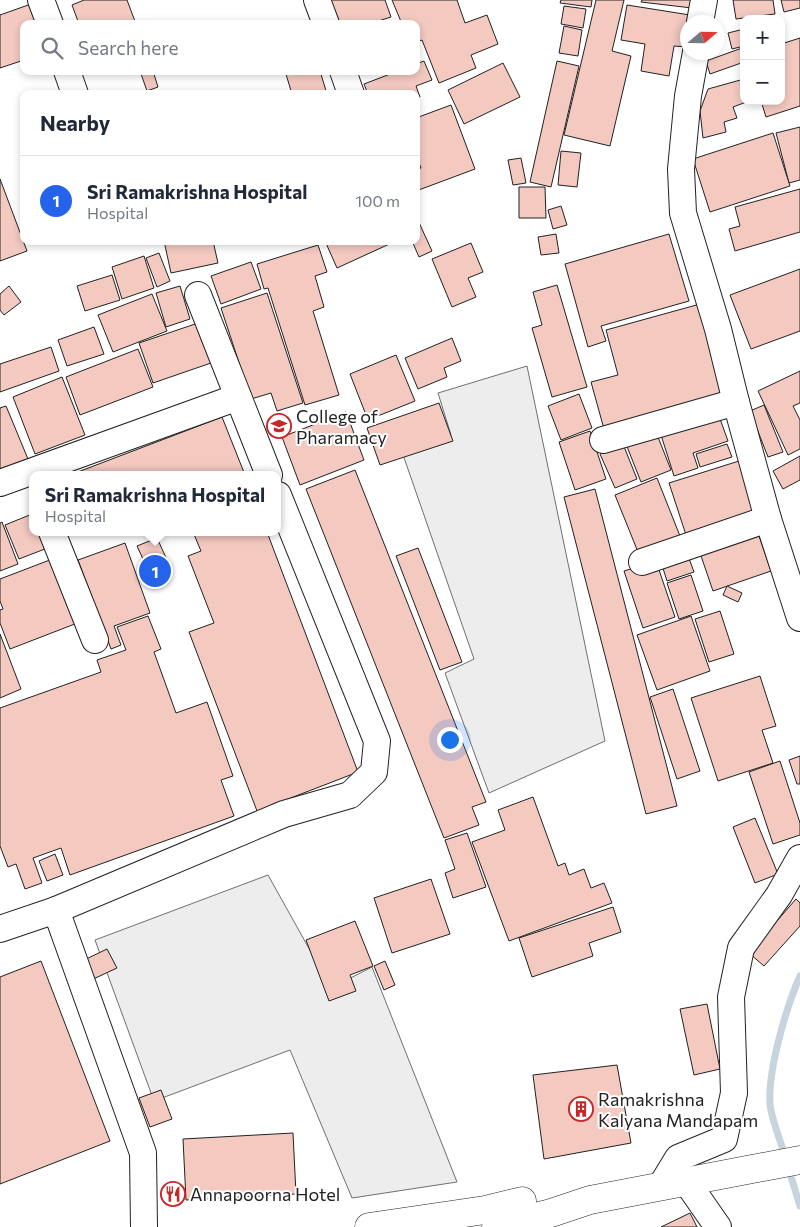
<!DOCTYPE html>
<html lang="en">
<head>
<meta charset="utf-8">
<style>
  :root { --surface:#fff; --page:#f2f2f3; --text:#1f2937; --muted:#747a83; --line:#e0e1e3; --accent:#2563eb }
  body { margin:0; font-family:Commissioner,sans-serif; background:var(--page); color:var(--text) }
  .controls { position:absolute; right:15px; top:15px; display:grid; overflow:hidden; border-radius:10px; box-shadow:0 2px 8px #0003 }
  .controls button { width:45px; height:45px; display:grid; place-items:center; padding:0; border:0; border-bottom:1px solid var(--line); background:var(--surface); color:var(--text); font:25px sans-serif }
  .compass { position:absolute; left:680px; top:15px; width:45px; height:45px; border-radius:50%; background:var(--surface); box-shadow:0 2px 8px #0003; rotate:70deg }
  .you { position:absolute; left:449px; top:739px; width:18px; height:18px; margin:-12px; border:4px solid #fff; border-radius:50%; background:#1a73e8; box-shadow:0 0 0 8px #1a73e833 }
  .badge { display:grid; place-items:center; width:32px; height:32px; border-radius:50%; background:var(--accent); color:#fff; font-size:16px; font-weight:700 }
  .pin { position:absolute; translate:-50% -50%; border:2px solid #fff; box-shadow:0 1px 5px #0006 }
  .popup { position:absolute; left:29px; top:471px; width:252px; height:65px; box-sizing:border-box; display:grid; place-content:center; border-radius:10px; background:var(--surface); filter:drop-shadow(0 1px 4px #0005); font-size:16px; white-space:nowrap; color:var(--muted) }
  .popup b { font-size:19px; color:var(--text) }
  .popup::after { content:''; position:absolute; left:50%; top:100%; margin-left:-10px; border:10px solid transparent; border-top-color:var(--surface) }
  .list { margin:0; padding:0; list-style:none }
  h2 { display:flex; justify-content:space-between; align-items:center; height:65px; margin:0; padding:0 20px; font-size:21px }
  h2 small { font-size:16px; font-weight:400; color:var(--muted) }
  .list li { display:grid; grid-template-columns:32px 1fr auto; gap:15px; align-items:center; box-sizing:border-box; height:90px; padding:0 20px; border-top:1px solid var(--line) }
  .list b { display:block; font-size:19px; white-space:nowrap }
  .list p { margin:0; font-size:16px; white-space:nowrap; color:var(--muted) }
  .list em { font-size:16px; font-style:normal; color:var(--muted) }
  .icon { flex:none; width:28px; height:28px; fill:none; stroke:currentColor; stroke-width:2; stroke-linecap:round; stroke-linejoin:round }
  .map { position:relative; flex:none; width:800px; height:1227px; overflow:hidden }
  .search { position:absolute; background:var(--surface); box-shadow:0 2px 8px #0003; left:20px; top:20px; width:400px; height:55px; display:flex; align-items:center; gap:12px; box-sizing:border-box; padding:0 18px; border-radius:10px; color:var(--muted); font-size:19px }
  .panel { position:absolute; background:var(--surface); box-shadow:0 2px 8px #0003; left:20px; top:90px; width:400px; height:155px; border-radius:10px }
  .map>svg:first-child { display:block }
</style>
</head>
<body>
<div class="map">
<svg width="800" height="1227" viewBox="0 0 800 1227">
  <rect width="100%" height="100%" fill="#fff"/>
  <!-- parking -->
  <g fill="#ededed" stroke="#6f6f6f">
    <path d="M527 366 605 741 489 793 445 673 474 659 401 449 451 435 438 393Z"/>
    <path d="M268 875 331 988 372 967 457 1182 352 1198 290 1050 154 1101 95 940Z"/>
  </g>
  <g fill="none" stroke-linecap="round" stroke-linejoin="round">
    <!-- stream -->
    <g stroke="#c7d3dd" stroke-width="7">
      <path d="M785 1156C781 1142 771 1118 770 1104 768 1069 786 1008 800 976"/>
      <path d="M788 1167 800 1206"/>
    </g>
  </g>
  <!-- building -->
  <g fill="#f3c9c0" stroke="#222">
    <path d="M84 0H127L136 24H79L72 5Z"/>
    <path d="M328 0H385L391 17 369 24H335Z"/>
    <path d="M392 0H457L465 23 487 15 498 44 471 55 476 68 439 83 422 40 416 42V24H402Z"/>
    <path d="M561 0H592L591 7 560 3Z"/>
    <path d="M596 0H624L612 51 631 56 610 146 564 135Z"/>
    <path d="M642 0H692V8L641 2Z"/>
    <path d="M733 0H773L775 14 736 19Z"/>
    <path d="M781 0H800V8L784 12Z"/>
    <path d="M31 4 38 24H24V60L0 68V15Z"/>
    <path d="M627 5 690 15 688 22V47L674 46 669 76 641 71 645 44 621 40Z"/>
    <path d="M564 6 586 9 583 28 561 24Z"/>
    <path d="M564 26 582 30 578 56 559 53Z"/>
    <path d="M744 29V46L732 49 728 33Z"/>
    <path d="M800 38V106L766 117 761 101H781V44Z"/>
    <path d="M742 48 744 62 710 74 706 61Z"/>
    <path d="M424 61 432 80 416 86 420 97 416 98V94H368L364 84 398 71H416V64Z"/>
    <path d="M557 61 579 66 551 187 530 182Z"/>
    <path d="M503 63 520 97 464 124 448 90Z"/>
    <path d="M140 71H153L158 87 147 91Z"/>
    <path d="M285 71H320L327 94H292Z"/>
    <path d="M744 79V101H749L733 107 737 118 724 122 726 132 703 138 700 111 708 89Z"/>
    <path d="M451 105 475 169 416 191V170L421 168 416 155V118Z"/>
    <path d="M800 127V180L789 183 776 133Z"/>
    <path d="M773 133 790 186 710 212 693 159Z"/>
    <path d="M561 151 581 153 577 187 558 185Z"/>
    <path d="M521 158 526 183 513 185 508 160Z"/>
    <path d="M0 179 27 251 0 261Z"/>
    <path d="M519 187H545L546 218H519Z"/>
    <path d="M800 189V232L735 251 729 229 740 226 735 207Z"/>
    <path d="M561 206 567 225 553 229 548 210Z"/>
    <path d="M416 216 432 251 419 257 412 241H416Z"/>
    <path d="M556 234 559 253 541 255 538 237Z"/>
    <path d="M669 234 689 301 601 326 606 341 588 347 565 264Z"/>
    <path d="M164 241H213L218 263 171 273Z"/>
    <path d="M325 241H396L337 268Z"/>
    <path d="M471 243 483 272 468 278 476 297 452 307 432 259Z"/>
    <path d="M318 245 327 272 315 276 324 307 313 311 339 395 305 405 268 288 264 289 257 264Z"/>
    <path d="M159 253 170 281 157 287 146 258Z"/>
    <path d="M144 256 154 288 122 299 112 267Z"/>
    <path d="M251 262 261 289 221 304 211 276Z"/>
    <path d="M800 269V331L751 349 730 295Z"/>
    <path d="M112 275 120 300 85 311 77 286Z"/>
    <path d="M557 285 587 387 552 397 532 328 542 325 533 292Z"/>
    <path d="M9 286 21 302 4 315 0 310V294Z"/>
    <path d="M180 286 190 319 166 327 156 293Z"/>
    <path d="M267 293 303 403 277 411 271 393 251 399 221 308Z"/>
    <path d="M152 294 167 331 113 352 98 315Z"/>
    <path d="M700 304 725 395 604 429 591 382 618 375 606 330Z"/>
    <path d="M198 323 211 363 153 383 139 343Z"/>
    <path d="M94 327 104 354 67 366 58 340Z"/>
    <path d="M452 338 461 361 444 368 447 377 418 389 405 358Z"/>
    <path d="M51 347 59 371 0 392V364Z"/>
    <path d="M138 349 153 387 80 415 66 377Z"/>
    <path d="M396 355 415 401 368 420 350 374Z"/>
    <path d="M800 371V403L793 406 800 420V449L788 455 758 391Z"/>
    <path d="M62 377 85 435 35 454 13 397Z"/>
    <path d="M579 394 592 428 561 440 548 406Z"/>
    <path d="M439 403 453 441 380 465 367 428Z"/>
    <path d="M764 405 783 452 768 457 750 411Z"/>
    <path d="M6 406 28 459 0 470V408Z"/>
    <path d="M346 412 364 460 300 485 282 437Z"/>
    <path d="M719 416 728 441 693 453 698 468 674 476 661 435Z"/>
    <path d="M222 417 245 475H70Z"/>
    <path d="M590 431 606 479 575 490 559 442Z"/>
    <path d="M656 432 671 470 641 482 626 444Z"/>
    <path d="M623 444 637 479 615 488 600 454Z"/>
    <path d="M727 444 732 457 700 467 696 454Z"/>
    <path d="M800 456V480L783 489 773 471Z"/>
    <path d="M739 461 757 516 687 538 669 483Z"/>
    <path d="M355 470 486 802 472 807 479 825 444 838 306 489Z"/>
    <path d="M657 478 680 536 638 552 615 495Z"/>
    <path d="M595 489 677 806 646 814 564 497Z"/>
    <path d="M32 514V532H44L50 547 19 559 5 525Z"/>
    <path d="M2 522 18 564 0 571V523Z"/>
    <path d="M193 532H267L358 772 257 811 189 632 214 623 188 556 201 551Z"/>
    <path d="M758 533 771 571 713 591 700 553Z"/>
    <path d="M157 538 169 564 149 572 137 546Z"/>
    <path d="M125 543 150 613 114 626 121 645 111 649 78 560Z"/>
    <path d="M418 548 462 662 440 670 396 556Z"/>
    <path d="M687 553 694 572 667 581 661 562Z"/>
    <path d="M55 558 80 622 10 649 0 623V610L3 609 0 601V579Z"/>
    <path d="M656 561 675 617 643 628 624 571Z"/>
    <path d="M691 575 703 611 679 619 667 583Z"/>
    <path d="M727 586 742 593 738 602 723 595Z"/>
    <path d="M720 611 734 654 709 662 695 619Z"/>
    <path d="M148 616 161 649 154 652 176 713 207 702 233 776 221 780 234 816 70 875 61 848 33 858 42 883 25 889 16 864 8 867 0 846V708L101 672 97 660 126 650 117 627Z"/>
    <path d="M691 616 710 671 657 690 637 635Z"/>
    <path d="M0 634 21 689 0 698Z"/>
    <path d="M760 676 776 726 762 730 773 763 718 781 691 698Z"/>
    <path d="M673 689 700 771 677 779 650 697Z"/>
    <path d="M800 756V784H797L789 760Z"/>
    <path d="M780 761 800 823V835L773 844 749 772Z"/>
    <path d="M533 797 558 866 565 863 569 875 584 869 591 888 604 883 612 903 509 941 472 842 505 830 498 810Z"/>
    <path d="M755 818 778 874 755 883 733 827Z"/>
    <path d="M467 833 486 887 453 898 445 873 455 869 445 840Z"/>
    <path d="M55 854 63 875 47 881 39 861Z"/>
    <path d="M431 879 450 934 392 953 374 898Z"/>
    <path d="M796 899 800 903V926L764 966 749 953Z"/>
    <path d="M613 907 621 932 589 943 593 956 532 977 519 938Z"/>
    <path d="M355 921 373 966 350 975 356 991 329 1001 306 940Z"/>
    <path d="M107 949 117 968 89 981 80 962Z"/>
    <path d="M41 961 110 1141 0 1184V977Z"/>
    <path d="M385 961 395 985 384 990 374 966Z"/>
    <path d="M707 1004 720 1069 694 1075 680 1009Z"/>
    <path d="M617 1065 631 1143 544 1159 533 1075Z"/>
    <path d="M161 1090 172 1119 150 1127 139 1098Z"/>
    <path d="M293 1133 296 1194 186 1200 183 1139Z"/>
    <path d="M690 1213 697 1227H661Z"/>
  </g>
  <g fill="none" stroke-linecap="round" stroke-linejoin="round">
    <defs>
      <g id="minor">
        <path d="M41 0 50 24"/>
        <path d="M317 0 326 24"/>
        <path d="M700 22 704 0"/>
        <path d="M696 52 688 96 681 169 683 213 718 329 736 402 768 519 800 618"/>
        <path d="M67 71 75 94"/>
        <path d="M343 71 351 94"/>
        <path d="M198 295 269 475"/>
        <path d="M603 440 736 402"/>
        <path d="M0 483 238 397"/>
        <path d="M52 532 95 640"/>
        <path d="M642 562 768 519"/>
        <path d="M56 910 143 1153 144 1227"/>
        <path d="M0 929 56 910 284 814 350 795 374 772 377 741 278 495"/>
        <path d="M686 1181 718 1227"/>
        <path d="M661 1186 678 1158 724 1139 734 1093 731 997 741 948 779 895 800 858"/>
      </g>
      <g id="major">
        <path d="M369 1227 485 1210 522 1201"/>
        <path d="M496 1227 551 1213 590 1200 800 1160"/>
      </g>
    </defs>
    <!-- minor casing -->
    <use href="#minor" stroke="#222" stroke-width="28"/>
    <!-- major casing -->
    <use href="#major" stroke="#222" stroke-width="29"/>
    <!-- minor -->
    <use href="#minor" stroke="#fff" stroke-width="26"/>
    <!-- major -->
    <use href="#major" stroke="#fff" stroke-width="28"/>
  </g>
  <!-- icons -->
  <defs>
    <symbol id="school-ring" viewBox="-11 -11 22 22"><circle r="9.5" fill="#fff" stroke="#c62828" stroke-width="1.5"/><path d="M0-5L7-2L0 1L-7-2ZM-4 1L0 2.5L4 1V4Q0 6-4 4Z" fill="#c62828"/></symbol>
    <symbol id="building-ring" viewBox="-11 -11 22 22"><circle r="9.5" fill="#fff" stroke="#c62828" stroke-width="1.5"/><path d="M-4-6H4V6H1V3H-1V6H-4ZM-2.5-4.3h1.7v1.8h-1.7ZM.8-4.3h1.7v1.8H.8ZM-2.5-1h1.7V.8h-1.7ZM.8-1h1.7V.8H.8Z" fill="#c62828"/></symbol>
    <symbol id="restaurant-ring" viewBox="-11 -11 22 22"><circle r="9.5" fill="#fff" stroke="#c62828" stroke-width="1.5"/><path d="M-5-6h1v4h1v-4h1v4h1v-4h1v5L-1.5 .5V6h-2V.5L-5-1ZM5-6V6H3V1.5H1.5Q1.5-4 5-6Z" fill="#c62828"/></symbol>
  </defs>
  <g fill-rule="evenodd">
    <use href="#school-ring" x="265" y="412" width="28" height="28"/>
    <use href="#building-ring" x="567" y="1095" width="28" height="28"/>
    <use href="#restaurant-ring" x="159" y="1180" width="28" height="28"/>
  </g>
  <g text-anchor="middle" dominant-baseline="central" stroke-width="4" stroke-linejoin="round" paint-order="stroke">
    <!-- poi labels -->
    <g font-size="18" fill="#222" stroke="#fff" text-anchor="start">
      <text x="296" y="416">College of<tspan x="296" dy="21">Pharamacy</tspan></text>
      <text x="598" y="1099">Ramakrishna<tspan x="598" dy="21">Kalyana Mandapam</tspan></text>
      <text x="190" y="1194">Annapoorna Hotel</text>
    </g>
  </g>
</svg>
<div class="controls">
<button>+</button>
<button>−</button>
</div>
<svg class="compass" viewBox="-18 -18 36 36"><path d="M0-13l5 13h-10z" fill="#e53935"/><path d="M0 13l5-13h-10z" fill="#747a83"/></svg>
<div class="you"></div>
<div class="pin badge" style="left:155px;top:571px">1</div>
<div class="popup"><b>Sri Ramakrishna Hospital</b>Hospital</div>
<div class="search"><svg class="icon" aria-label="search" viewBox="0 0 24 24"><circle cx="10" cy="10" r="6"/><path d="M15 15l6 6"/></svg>Search here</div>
<section class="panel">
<h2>Nearby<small></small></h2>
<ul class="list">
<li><span class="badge">1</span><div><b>Sri Ramakrishna Hospital</b><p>Hospital</p></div><em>100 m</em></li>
</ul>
</section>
</div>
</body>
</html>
